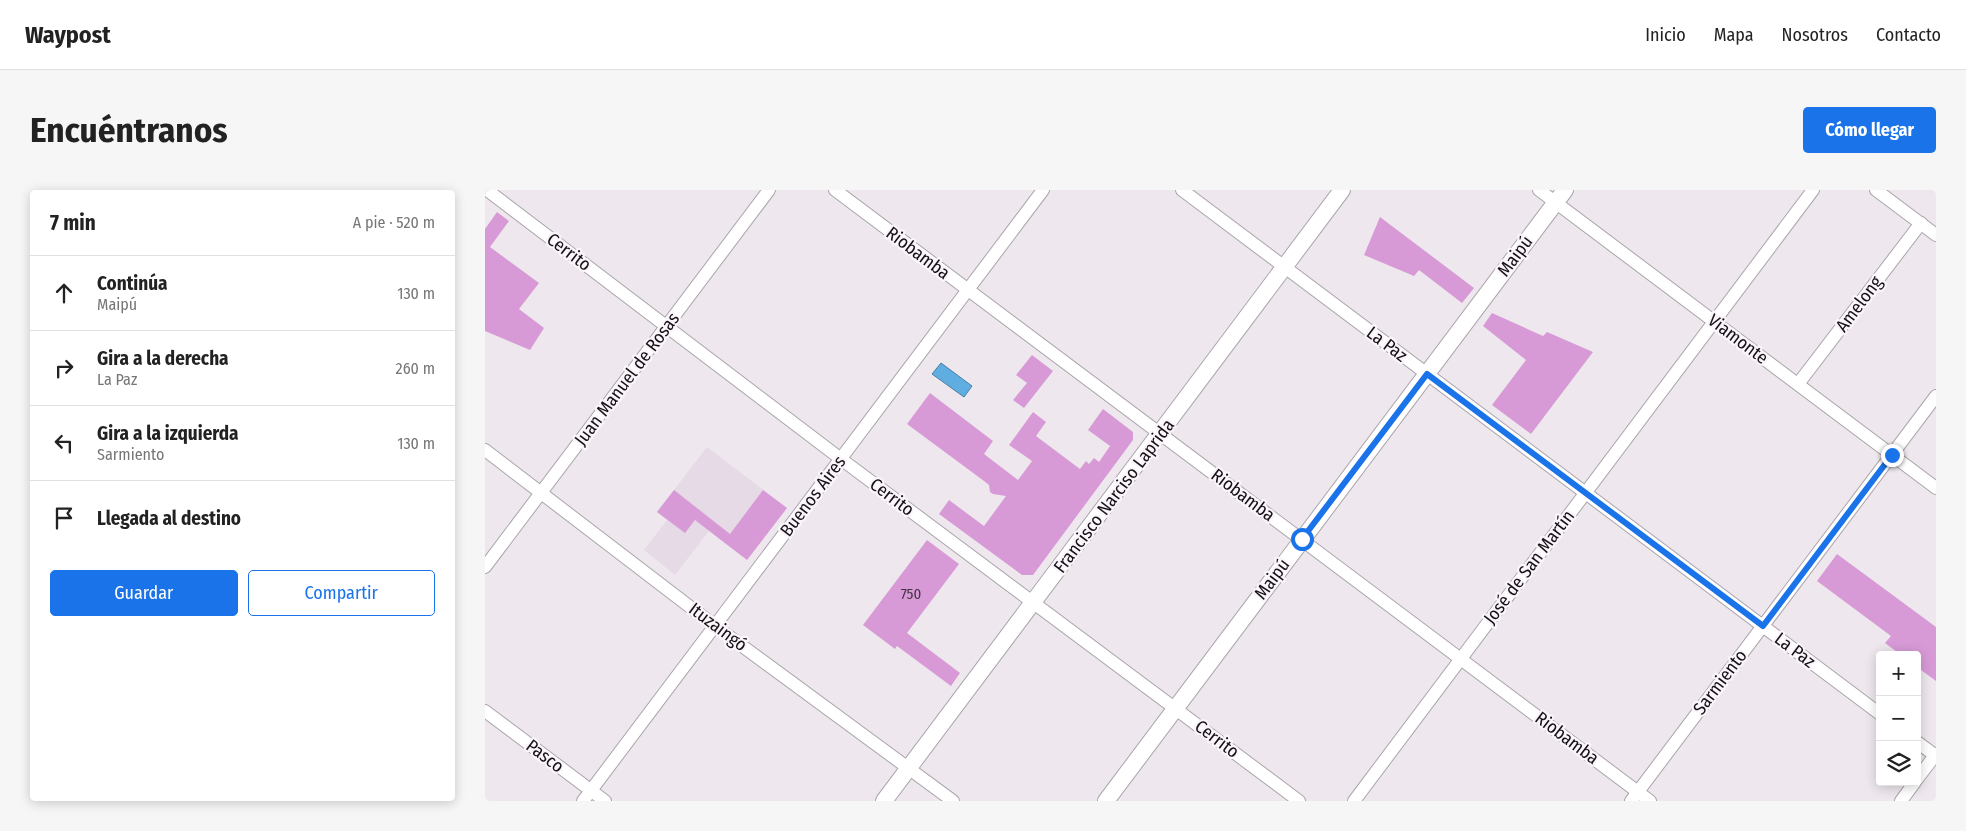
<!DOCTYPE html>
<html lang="es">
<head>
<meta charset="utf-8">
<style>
  :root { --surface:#fff; --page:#f6f6f6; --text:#222; --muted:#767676; --line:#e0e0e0; --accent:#1a73e8 }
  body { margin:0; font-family:"Fira Sans Condensed",sans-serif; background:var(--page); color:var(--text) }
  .controls { position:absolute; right:15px; bottom:15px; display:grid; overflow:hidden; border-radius:5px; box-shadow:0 2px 12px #0003 }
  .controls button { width:45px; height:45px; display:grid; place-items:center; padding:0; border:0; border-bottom:1px solid var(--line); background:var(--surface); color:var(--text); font:25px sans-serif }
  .stop { position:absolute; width:15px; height:15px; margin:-11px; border:4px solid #1a73e8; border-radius:50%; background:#fff }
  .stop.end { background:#1a73e8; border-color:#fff; box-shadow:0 1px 5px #0008 }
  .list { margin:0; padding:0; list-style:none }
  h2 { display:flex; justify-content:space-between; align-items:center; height:65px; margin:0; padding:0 20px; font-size:21px }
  h2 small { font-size:16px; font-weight:400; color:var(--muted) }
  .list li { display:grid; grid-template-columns:32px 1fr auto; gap:15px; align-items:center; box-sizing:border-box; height:75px; padding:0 20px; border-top:1px solid var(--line) }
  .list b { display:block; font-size:19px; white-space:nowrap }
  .list p { margin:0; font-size:16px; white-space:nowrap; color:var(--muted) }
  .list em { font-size:16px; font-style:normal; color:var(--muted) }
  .actions { display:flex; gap:10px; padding:15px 20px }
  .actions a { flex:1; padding:11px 0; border:1px solid var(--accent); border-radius:5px; text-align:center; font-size:18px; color:var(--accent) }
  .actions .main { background:var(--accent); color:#fff }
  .icon { flex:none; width:28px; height:28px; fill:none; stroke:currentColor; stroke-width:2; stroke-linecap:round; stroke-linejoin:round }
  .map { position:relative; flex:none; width:1451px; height:611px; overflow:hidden; border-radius:5px }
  header { display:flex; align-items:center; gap:30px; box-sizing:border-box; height:70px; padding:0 25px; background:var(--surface); border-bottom:1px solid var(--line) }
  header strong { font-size:24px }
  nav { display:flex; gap:28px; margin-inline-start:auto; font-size:18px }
  .intro { display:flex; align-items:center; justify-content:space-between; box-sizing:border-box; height:120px; padding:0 30px }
  h1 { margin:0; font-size:35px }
  .button { padding:12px 22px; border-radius:5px; background:var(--accent); color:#fff; font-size:18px; font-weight:700 }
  main { display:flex; gap:30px; padding:0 30px }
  aside { flex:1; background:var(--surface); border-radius:5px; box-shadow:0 2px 12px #0003 }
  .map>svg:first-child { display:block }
</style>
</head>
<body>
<header>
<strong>Waypost</strong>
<nav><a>Inicio</a><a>Mapa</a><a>Nosotros</a><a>Contacto</a></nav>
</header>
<div class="intro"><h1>Encuéntranos</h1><a class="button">Cómo llegar</a></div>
<main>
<aside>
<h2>7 min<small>A pie · 520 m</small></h2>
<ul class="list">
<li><svg class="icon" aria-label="ahead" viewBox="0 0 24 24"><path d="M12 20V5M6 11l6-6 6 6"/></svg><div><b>Continúa</b><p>Maipú</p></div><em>130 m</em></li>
<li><svg class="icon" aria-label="right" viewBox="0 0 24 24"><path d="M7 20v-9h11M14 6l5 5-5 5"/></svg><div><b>Gira a la derecha</b><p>La Paz</p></div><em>260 m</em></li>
<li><svg class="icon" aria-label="left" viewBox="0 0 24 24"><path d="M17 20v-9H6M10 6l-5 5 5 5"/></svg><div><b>Gira a la izquierda</b><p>Sarmiento</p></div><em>130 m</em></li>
<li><svg class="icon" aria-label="arrive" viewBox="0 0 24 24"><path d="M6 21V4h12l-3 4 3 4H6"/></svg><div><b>Llegada al destino</b></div></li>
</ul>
<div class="actions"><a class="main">Guardar</a><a>Compartir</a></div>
</aside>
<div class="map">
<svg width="1451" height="611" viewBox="0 0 1451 611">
  <rect width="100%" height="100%" fill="#eee8ee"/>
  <!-- built -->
  <path fill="#e5dae5" d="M222 257 302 318 262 370 224 341 190 385 159 360 182 330 172 322Z"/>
  <!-- water -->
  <path fill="#60aee1" stroke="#497fa4" d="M456 173 487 196 479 207 447 184Z"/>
  <!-- building -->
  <g fill="#d79ad6">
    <path d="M12 22 24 31 5 57 54 93 34 119 59 138 45 160 0 141V39Z"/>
    <path d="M895 27 989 98 977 113 934 80 929 86 879 65Z"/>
    <path d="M1007 123 1058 146 1062 142 1108 162 1046 244 1007 215 1041 170 998 136Z"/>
    <path d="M547 165 568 181 539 218 528 210 542 193 531 185Z"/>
    <path d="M445 203 508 251 499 264 533 290 547 271 524 255 548 222 561 232 551 246 595 279 601 271 604 274 609 268 614 272 625 256 603 240 618 219 648 242V250L548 385H537L454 324 464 310 499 336 521 306 508 304 505 302 504 295 499 291 422 234Z"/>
    <path d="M189 300 245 344 278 300 302 318 262 370 210 330 200 343 172 322Z"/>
    <path d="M442 350 474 374 422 443 475 483 466 496 412 456 410 459 378 435Z"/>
    <path d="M1352 364 1451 437V491L1432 477V465H1416L1400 453 1406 446 1332 391Z"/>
  </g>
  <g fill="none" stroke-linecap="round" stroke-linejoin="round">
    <defs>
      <g id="minor">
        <path d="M2 0 356 269 814 611"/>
        <path d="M350 0 1165 611"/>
        <path d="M697 0 1395 524"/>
        <path d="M1054 0 1451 298"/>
        <path d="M1391 0 1451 45"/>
        <path d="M1313 194 1436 33"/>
        <path d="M0 260 230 436 468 611"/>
        <path d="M0 377 284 0"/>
        <path d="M0 521 120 611"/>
        <path d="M1432 552 1451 566"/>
        <path d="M1432 589 1451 564"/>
        <path d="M98 611 558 0"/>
        <path d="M869 611 1328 0"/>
        <path d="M1146 611 1451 206"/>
        <path d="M1416 611 1430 592"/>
      </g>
      <g id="major">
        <path d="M399 611 857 0"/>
        <path d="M621 611 1080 0"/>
      </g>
    </defs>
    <!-- minor casing -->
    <use href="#minor" stroke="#aaa5aa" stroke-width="14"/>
    <!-- major casing -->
    <use href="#major" stroke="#aaa5aa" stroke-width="18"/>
    <!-- minor -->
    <use href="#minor" stroke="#fff" stroke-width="12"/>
    <!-- major -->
    <use href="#major" stroke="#fff" stroke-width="16"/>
  </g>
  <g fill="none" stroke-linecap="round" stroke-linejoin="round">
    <!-- route -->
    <path stroke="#1a73e8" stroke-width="6" d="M817 349 942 184 1278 436 1407 265"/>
  </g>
  <g text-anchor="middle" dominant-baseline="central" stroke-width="4.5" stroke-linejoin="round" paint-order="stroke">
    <!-- number labels -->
    <g font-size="15" fill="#453444">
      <text x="426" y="404">750</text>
    </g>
    <!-- street labels -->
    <g font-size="18" fill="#141214" stroke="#fbf5fb">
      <text transform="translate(84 62) rotate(37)">Cerrito</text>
      <text transform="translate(433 63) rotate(37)">Riobamba</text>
      <text transform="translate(1030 66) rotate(-53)">Maipú</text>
      <text transform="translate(1374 114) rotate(-53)">Amelong</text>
      <text transform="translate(1253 149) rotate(37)">Viamonte</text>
      <text transform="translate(902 154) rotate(37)">La Paz</text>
      <text transform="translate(142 189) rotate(-53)">Juan Manuel de Rosas</text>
      <text transform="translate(758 305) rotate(37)">Riobamba</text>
      <text transform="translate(328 306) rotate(-53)">Buenos Aires</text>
      <text transform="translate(629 306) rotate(-53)">Francisco Narciso Laprida</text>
      <text transform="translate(407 307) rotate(37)">Cerrito</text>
      <text transform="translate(1044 377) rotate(-53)">José de San Martín</text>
      <text transform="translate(787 389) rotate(-53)">Maipú</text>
      <text transform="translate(233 437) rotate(37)">Ituzaingó</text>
      <text transform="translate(1310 460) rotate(37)">La Paz</text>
      <text transform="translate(1235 492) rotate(-53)">Sarmiento</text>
      <text transform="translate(1082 548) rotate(37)">Riobamba</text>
      <text transform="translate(732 549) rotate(37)">Cerrito</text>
      <text transform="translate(60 566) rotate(37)">Pasco</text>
    </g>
  </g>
</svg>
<div class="controls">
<button>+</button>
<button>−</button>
<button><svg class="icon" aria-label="layers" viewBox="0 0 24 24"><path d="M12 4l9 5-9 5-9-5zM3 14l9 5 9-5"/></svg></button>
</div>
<div class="stop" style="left:817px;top:349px"></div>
<div class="stop end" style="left:1407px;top:265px"></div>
</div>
</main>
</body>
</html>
